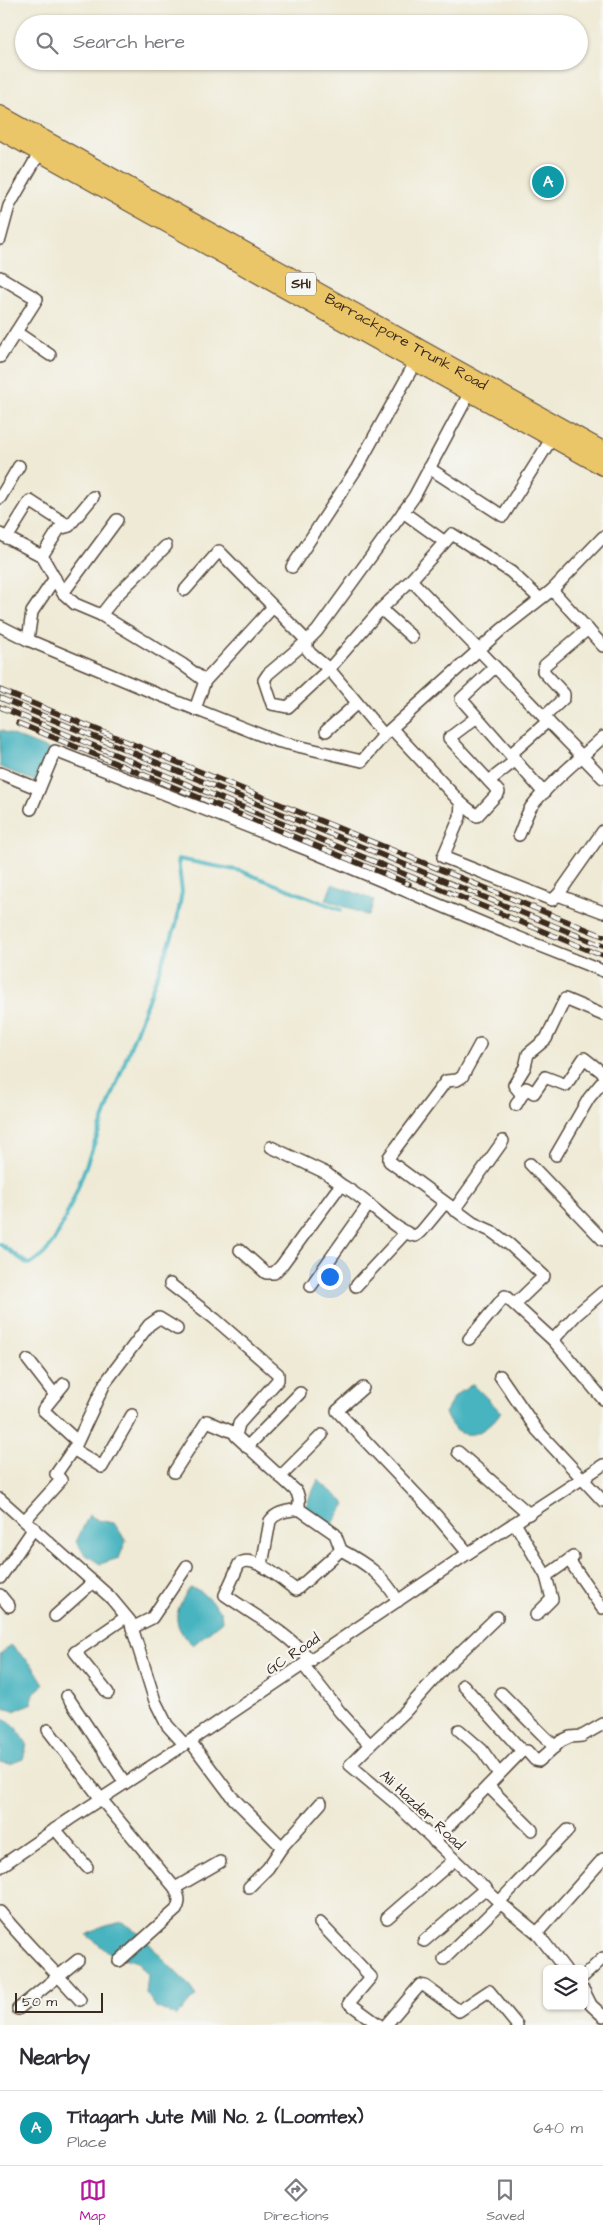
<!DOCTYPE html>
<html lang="en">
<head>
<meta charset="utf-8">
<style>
  :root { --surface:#fff; --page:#f7f7f7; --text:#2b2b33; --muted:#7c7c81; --line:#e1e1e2; --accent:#b5179e }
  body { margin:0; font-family:"Architects Daughter",sans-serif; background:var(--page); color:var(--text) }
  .controls { position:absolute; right:15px; bottom:15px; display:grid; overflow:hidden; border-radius:8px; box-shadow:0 1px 4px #0004 }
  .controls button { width:45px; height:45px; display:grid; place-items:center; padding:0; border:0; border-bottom:1px solid var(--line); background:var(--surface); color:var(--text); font:25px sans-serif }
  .scale { position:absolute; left:15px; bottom:12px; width:88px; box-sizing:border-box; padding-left:5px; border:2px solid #3b2a1e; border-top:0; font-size:14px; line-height:18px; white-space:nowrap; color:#3b2a1e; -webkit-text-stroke:4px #f6f6f2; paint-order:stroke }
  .you { position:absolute; left:329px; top:1276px; width:18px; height:18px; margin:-12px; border:4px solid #fff; border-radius:50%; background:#1a73e8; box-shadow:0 0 0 8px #1a73e833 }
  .badge { display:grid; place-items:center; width:32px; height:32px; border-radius:50%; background:var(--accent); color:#fff; font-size:16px; font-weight:700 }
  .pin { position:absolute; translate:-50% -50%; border:2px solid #fff; box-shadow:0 1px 5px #0006 }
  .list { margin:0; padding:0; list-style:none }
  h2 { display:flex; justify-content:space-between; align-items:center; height:65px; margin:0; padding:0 20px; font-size:21px }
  h2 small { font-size:16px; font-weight:400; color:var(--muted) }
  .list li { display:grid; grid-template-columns:32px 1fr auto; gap:15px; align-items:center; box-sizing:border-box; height:75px; padding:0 20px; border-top:1px solid var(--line) }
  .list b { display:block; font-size:19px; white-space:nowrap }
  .list p { margin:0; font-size:16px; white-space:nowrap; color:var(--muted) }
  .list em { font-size:16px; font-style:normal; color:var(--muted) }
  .icon { flex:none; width:28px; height:28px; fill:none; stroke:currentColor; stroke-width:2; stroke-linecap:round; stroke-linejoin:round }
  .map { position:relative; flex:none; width:603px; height:2025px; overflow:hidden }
  .search { position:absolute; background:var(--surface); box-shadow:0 1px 4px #0004; left:15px; right:15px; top:15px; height:55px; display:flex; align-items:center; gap:12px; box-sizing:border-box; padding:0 18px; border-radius:28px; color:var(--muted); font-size:19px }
  .sheet { height:140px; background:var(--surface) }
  nav { display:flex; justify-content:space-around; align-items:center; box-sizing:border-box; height:70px; border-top:1px solid var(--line); background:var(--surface); font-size:14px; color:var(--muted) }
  nav a { display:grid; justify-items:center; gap:2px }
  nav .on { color:var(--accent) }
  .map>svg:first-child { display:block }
</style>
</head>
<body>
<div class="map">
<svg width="603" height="2025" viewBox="0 0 603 2025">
  <rect width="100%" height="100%" fill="#f6f6f2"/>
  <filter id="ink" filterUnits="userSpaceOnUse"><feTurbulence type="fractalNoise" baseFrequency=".02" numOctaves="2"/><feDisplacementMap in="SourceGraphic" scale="10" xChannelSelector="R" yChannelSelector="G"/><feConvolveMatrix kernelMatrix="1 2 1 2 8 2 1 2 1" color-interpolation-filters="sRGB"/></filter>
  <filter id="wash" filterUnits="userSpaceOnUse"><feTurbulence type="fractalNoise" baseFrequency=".0096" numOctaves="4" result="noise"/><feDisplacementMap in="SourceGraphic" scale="20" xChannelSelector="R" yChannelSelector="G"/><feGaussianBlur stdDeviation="1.12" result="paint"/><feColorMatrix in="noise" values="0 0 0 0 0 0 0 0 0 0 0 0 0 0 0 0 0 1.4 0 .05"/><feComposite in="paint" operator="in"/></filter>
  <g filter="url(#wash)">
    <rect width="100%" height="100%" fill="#efead5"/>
    <!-- water -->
    <g fill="#46b4c0" stroke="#406f6f">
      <path d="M0 730 50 750 37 782 0 767Z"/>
      <path d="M332 884 374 900 369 916 326 900Z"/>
      <path d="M473 1384 501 1412C484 1436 458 1447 445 1413L455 1396Z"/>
      <path d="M318 1480 346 1504 331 1526 303 1511Z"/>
      <path d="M89 1515 98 1520 114 1523 126 1541 119 1558 100 1564 86 1555 76 1542Z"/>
      <path d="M190 1588 199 1590 221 1611 222 1621 193 1645C170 1625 174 1611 190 1588Z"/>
      <path d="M11 1645 33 1666 44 1684 34 1693 32 1703 14 1711 0 1707V1654Z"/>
      <path d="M0 1718C14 1720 20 1733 27 1744L23 1759 10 1764 0 1762Z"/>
      <path d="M122 1922C146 1936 150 1946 168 1964 180 1977 186 1980 196 1996L176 2016 156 2007 146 1993 148 1975 137 1962 110 1954 87 1935 102 1927Z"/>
    </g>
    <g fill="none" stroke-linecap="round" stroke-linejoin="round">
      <!-- stream -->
      <path stroke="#46b4c0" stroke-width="4" d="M0 1244 28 1264C52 1258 66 1216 75 1195L176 925 182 892 178 859 241 871 341 910"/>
    </g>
  </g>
  <g filter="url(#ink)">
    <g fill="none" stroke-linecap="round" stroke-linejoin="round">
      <defs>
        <g id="minor">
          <path d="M0 239 9 206 40 152"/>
          <path d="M0 277 37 299 0 357"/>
          <path d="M16 332 50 355"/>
          <path d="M429 468 503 516 552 438"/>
          <path d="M0 498 19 466"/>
          <path d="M403 512 445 542"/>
          <path d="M0 534 42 556 63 593 75 604 101 615 182 664 205 681"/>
          <path d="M7 538 30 501 69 526"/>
          <path d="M42 556 59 529 69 526 93 497"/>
          <path d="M292 567 357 468 416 361"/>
          <path d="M411 580 452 534 511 572 539 598"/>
          <path d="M185 590 219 551 307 641 317 631 414 497 470 392"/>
          <path d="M552 590 603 646"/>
          <path d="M63 593 117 520"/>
          <path d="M381 609 412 637"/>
          <path d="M101 615 116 596 166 546"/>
          <path d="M0 626 28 640 152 692 276 741 362 761 384 735 501 630 552 590 603 537"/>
          <path d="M28 640 32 612 55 578"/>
          <path d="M195 709 205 681 273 607"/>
          <path d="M477 717 544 793"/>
          <path d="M544 717 564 698V694L543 671 545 665 588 629"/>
          <path d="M392 729 461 803 477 816 499 792 449 738 477 717 461 699 495 667"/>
          <path d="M326 731 356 704"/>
          <path d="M384 735 329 669 311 654 307 649V641L268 674 264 680 272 704 288 707 329 669 381 609 411 580 603 778"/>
          <path d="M511 754 548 721"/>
          <path d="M0 773 39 789"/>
          <path d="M489 781 516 760"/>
          <path d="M461 803 460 817 443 857 552 900 558 895"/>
          <path d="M31 809 55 751 308 850 497 929 603 971"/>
          <path d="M603 831 558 895 603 912"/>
          <path d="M519 835C522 828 527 813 531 807 551 781 579 760 603 737"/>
          <path d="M480 1044 462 1077 457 1080 446 1081 389 1157V1161L473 1223 491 1231 510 1245 544 1276 515 1304"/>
          <path d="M522 1095 514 1085 525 1067 528 1054 546 1039 565 999 603 1015"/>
          <path d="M516 1105 526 1088 534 1093 545 1077 566 1085 584 1058 603 1073"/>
          <path d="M271 1147 326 1173 343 1186"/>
          <path d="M556 1155 589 1098 603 1081"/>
          <path d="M530 1164 603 1240"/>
          <path d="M454 1210 503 1141"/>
          <path d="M240 1250 266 1273H274L281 1266 336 1191 343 1186C365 1197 394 1231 415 1236L421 1232 445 1203"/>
          <path d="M170 1284 215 1319 278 1374V1380L239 1424 236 1436 297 1492 299 1499V1509L335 1534 341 1550C367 1564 383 1575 398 1601"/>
          <path d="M311 1286 369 1204"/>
          <path d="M356 1286 406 1232"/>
          <path d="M469 1339 505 1296 553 1340 603 1399"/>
          <path d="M553 1340 576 1315 603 1292"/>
          <path d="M28 1360 55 1395"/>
          <path d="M500 1376 537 1430 603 1501"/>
          <path d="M64 1384 43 1410 77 1441"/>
          <path d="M363 1388 337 1411 436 1515 468 1553"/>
          <path d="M247 1447 300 1393"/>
          <path d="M73 1449 102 1467 132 1415"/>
          <path d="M458 1452 529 1514"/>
          <path d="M174 1472 207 1421 235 1433"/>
          <path d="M280 1477 322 1435"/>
          <path d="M0 1499 110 1597 130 1621 155 1701 167 1725 184 1744"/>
          <path d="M25 1520 61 1480 56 1474 76 1445 105 1383 149 1325 159 1318 177 1329"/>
          <path d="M515 1523 546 1576 552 1599 536 1615"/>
          <path d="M569 1560 602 1608"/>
          <path d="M262 1565 270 1521C277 1511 288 1511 299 1509"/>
          <path d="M546 1576 573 1557"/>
          <path d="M0 1578 34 1528"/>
          <path d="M0 1595 9 1606"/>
          <path d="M55 1616 93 1582"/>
          <path d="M132 1628 152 1618 187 1566"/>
          <path d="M311 1661C287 1632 255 1616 225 1595L239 1564C253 1552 284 1582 296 1590L341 1550"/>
          <path d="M304 1666 340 1712 370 1745 350 1765 394 1802 499 1902 537 1933 565 1969"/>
          <path d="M463 1685 522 1751"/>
          <path d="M108 1693 75 1652 126 1617"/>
          <path d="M501 1693 555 1747"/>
          <path d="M67 1696 125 1783"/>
          <path d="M48 1730 101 1799 175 1888C179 1897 181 1901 176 1910L119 1961"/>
          <path d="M459 1730 482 1750 499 1774"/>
          <path d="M190 1741 232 1797 282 1847"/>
          <path d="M370 1745 404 1713 443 1669 497 1617"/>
          <path d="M488 1786 532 1830"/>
          <path d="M55 1829 87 1867"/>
          <path d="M434 1841 522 1751H527L535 1760 539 1761 561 1741 570 1737 582 1736 603 1724"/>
          <path d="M0 1867 70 1819 190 1741 464 1556 603 1465"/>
          <path d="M249 1887 268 1868 282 1847 321 1803"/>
          <path d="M175 1888 220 1862"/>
          <path d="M499 1902 568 1830"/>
          <path d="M0 1912C25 1943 54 1970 80 2000"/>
          <path d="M387 1918 454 1860"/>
          <path d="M320 1923 371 1977 349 2003 379 2025"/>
          <path d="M537 1933 603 1859"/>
          <path d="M424 1941 486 1888"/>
          <path d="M444 1959 501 1903"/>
          <path d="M584 1976 603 1958"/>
          <path d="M584 1991 591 2005 603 2016"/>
          <path d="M18 2009 78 1960"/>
          <path d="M386 2025 420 1985 425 1986 459 2011 489 1991 517 2025"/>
        </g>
        <g id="primary">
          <path id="s1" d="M0 115 603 451"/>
          <path d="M0 130 603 466"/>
        </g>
      </defs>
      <!-- minor casing -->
      <use href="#minor" stroke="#564739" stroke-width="14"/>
      <!-- primary casing -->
      <use href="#primary" stroke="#564739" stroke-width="20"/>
      <!-- minor -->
      <use href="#minor" stroke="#fff" stroke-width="11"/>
      <!-- primary -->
      <use href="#primary" stroke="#ebc669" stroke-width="18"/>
      <defs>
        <g id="rail">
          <path d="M0 690 603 936"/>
          <path d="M0 698 603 946"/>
          <path d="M0 707 603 956"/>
          <path d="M18 723 409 884"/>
        </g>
      </defs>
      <!-- rail casing -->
      <use href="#rail" stroke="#3b2a1e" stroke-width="5.5"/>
      <!-- rail -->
      <use href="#rail" stroke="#f6f6f2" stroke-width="4" stroke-dasharray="11" stroke-linecap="butt"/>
    </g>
  </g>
  <g text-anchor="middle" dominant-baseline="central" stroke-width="4.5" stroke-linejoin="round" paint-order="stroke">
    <!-- shield labels -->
    <rect fill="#f6f6f2" stroke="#73675e" stroke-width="1" x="286" y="272.5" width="30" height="23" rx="4"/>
    <g font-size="14" font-weight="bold" fill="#3b2a1e">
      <text x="301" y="284">SH1</text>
    </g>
    <!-- street labels -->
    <g font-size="15" fill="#3b2a1e" stroke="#f6f6f2">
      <text stroke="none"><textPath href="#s1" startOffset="465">Barrackpore Trunk Road</textPath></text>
      <text transform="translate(293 1654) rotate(-34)">GC Road</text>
      <text transform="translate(422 1810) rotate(43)">Ali Hazder Road</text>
    </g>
  </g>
</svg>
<div class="controls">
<button><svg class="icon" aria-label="layers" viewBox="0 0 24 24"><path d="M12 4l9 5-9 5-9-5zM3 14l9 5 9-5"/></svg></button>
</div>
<div class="scale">50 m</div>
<div class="you"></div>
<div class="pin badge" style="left:548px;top:182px;background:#0f9aa8">A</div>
<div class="search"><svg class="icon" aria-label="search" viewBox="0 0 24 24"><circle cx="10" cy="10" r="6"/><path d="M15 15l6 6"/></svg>Search here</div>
</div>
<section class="sheet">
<h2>Nearby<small></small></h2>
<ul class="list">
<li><span class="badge" style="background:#0f9aa8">A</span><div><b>Titagarh Jute Mill No. 2 (Loomtex)</b><p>Place</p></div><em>640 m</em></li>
</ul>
</section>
<nav>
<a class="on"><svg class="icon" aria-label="map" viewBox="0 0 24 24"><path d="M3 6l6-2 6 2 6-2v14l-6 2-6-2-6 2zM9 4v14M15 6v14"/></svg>Map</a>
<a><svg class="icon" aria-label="directions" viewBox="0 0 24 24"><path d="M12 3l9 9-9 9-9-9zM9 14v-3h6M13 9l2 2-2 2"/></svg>Directions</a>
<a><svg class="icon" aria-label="saved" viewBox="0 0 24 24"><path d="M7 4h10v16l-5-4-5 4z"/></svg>Saved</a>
</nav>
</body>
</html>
